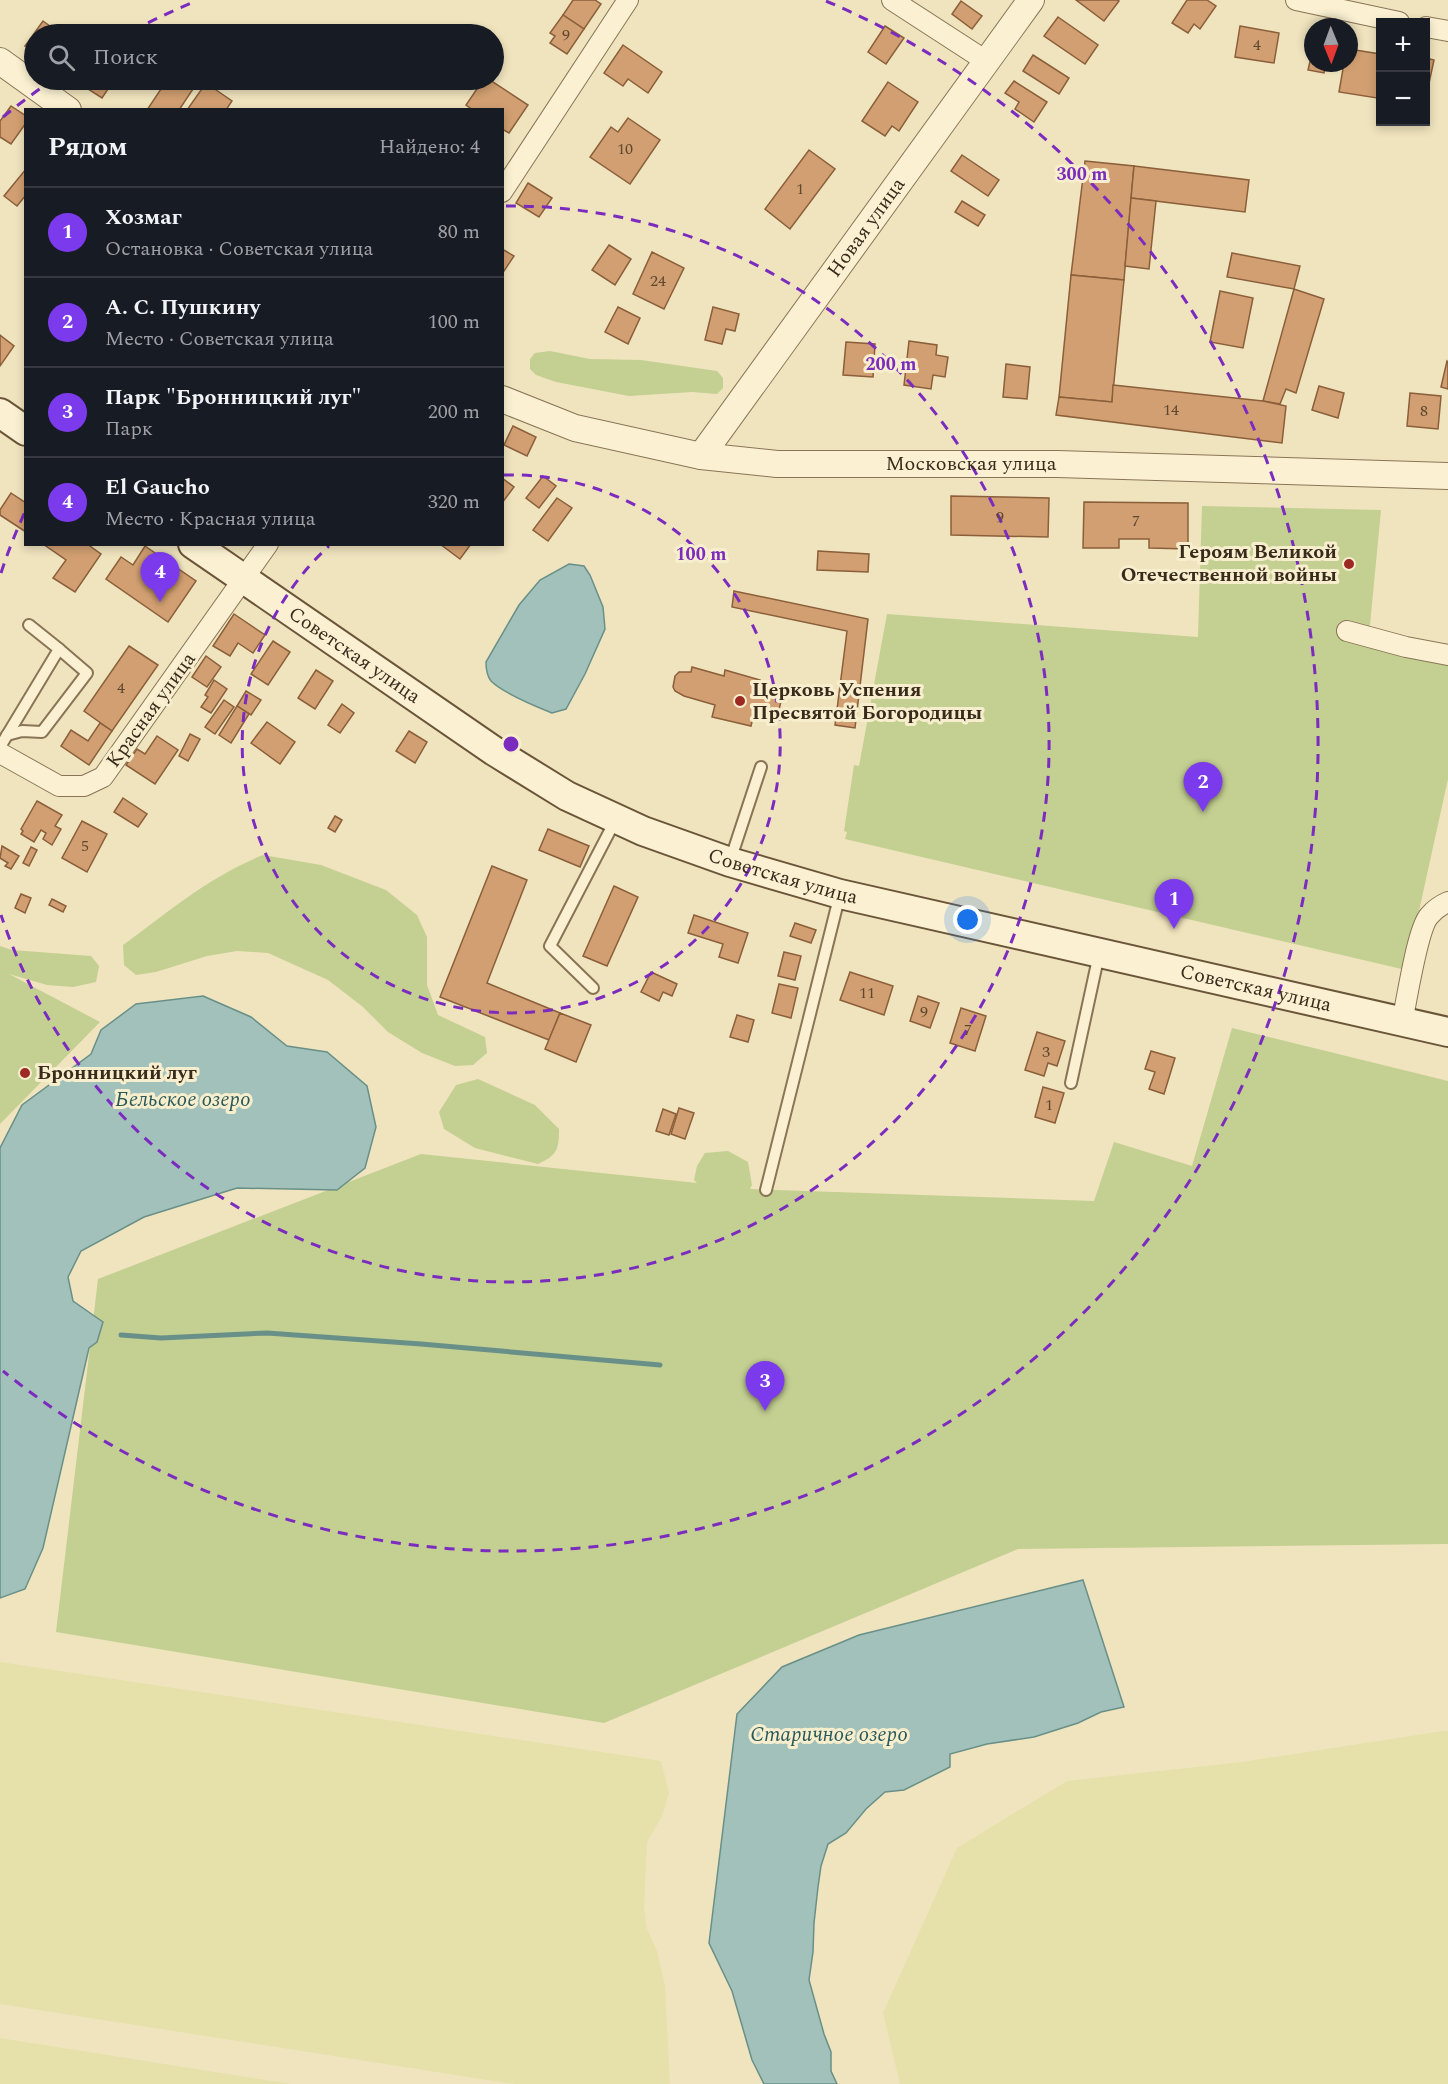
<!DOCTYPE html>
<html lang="ru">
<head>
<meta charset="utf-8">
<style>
  :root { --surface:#171b24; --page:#242831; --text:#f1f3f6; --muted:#9ea1a6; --line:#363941; --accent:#7c3aed }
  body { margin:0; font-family:Spectral,serif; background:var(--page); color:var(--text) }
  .controls { position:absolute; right:18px; top:18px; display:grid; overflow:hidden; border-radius:0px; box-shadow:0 3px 9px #0003 }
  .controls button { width:54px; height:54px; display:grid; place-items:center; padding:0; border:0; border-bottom:2px solid var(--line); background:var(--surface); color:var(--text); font:30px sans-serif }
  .compass { position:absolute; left:1304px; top:18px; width:54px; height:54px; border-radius:50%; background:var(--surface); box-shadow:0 3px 9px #0003; rotate:179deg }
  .you { position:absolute; left:968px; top:920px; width:21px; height:21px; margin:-15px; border:4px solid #fff; border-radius:50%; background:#1a73e8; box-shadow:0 0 0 9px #1a73e833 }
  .badge { display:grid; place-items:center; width:39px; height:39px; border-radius:50%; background:var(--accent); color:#fff; font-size:20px; font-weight:700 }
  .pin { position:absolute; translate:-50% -50px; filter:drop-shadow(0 2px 3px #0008) }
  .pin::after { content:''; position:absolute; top:32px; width:21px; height:18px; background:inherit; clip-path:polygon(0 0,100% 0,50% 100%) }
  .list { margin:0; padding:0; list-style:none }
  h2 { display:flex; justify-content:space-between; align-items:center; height:78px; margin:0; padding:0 24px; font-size:26px }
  h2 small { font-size:20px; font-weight:400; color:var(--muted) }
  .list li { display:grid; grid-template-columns:39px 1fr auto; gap:18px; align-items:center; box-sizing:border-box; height:90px; padding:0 24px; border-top:2px solid var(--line) }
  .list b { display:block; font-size:22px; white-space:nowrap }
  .list p { margin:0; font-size:20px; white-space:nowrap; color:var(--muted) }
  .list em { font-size:20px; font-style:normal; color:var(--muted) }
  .icon { flex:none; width:33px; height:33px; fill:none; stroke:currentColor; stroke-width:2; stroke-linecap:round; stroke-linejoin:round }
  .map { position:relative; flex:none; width:1448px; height:2084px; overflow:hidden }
  .search { position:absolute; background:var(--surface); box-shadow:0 3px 9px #0003; left:24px; top:24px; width:480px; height:66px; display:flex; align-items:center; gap:15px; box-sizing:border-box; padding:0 21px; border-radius:33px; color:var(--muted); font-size:22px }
  .panel { position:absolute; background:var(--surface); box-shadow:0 3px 9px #0003; left:24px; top:108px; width:480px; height:438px; border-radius:0px }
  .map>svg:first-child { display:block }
</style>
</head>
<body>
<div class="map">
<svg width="1448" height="2084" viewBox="0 0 1448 2084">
  <rect width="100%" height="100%" fill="#f0e4be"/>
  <!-- farmland -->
  <g fill="#e6e0ab">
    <path d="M0 1662 661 1761 669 1793 662 1816 647 1842 644 1908 647 1929 657 1951 665 1985 670 2084H514L0 2004Z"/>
    <path d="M1443 1731H1448V2084H900L883 2013 957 1848 1067 1781 1242 1762Z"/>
    <path d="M0 2038 278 2082 292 2084H0Z"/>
  </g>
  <!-- green -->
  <g fill="#c4cf92">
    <path d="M550 351 590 359 641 360 717 371 723 378V388L717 394 692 392 629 396 556 382 536 375 530 369V359L535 353Z"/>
    <path d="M1202 506 1381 510 1368 646 1448 663V779L1406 970 845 839 847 832 844 831 854 765 859 766 887 614 1198 637Z"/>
    <path d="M263 855 321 865 386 890 417 915 427 937V985L438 1015 485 1037 487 1053 473 1065 455 1066 422 1053 388 1032 363 1007 328 980 268 953 237 951 207 956 156 972 136 975 124 965 123 945C168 912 210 876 263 855Z"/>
    <path d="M0 946 12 950 91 956 99 966 96 982 73 987 47 985 9 974 100 1022 0 1124Z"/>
    <path d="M1232 1028 1448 1081V1544L1018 1549 604 1723 56 1632 98 1279 421 1154 697 1183 694 1180 697 1166 705 1153 728 1151 748 1162 752 1185 750 1189 1094 1201 1114 1142 1192 1166Z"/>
    <path d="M478 1079 535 1105 559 1129C559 1150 557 1155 538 1164L475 1148 444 1129 439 1112 456 1085Z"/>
  </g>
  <!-- water -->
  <g fill="#a2c1ba" stroke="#699088" stroke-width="1.5">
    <path d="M569 564 584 566 590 575 603 607 605 629 585 674 566 709 552 713C537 707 502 692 491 681 487 676 486 668 486 662L519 605 540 580Z"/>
    <path d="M203 996 251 1017 287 1046 327 1052 367 1086 376 1127 365 1168 337 1190 237 1188 144 1217 81 1251 68 1277 73 1301 103 1322 97 1342 89 1348 43 1548 25 1589 0 1598V1148L22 1105 91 1054 101 1030 136 1004Z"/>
    <path d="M1083 1580 1124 1707 1101 1712 1078 1723 1034 1737 987 1744 950 1754V1767L904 1790 885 1792 866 1809 846 1833 828 1844 821 1866 818 1887 814 1923 813 1952 809 1980 824 2034 831 2052V2071L837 2084H764L752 2060 732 1991 709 1943 737 1714 782 1667 859 1635Z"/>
  </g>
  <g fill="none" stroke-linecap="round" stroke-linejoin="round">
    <!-- stream -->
    <path stroke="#699088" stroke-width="5" d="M121 1335 161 1338 267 1333 421 1344 660 1365"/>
  </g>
  <!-- building -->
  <g fill="#d19f71" stroke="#8a5f3a" stroke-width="1.5">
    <path d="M573 0H595L601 4 584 29 563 15Z"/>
    <path d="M1076 0H1117L1119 1 1104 21Z"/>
    <path d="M1187 0H1207L1216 6 1200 29 1194 24 1188 33 1172 23Z"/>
    <path d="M961 1 982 16 972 29 952 14Z"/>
    <path d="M563 15 584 29 567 54 550 43 555 36 550 33Z"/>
    <path d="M1058 17 1098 45 1085 64 1044 36Z"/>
    <path d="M43 21 61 34H34V52L25 46Z"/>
    <path d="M885 26 904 38 886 64 868 52Z"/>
    <path d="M1240 26 1279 33 1274 63 1235 57Z"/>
    <path d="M623 45 662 72 648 93 628 79 623 86 604 73Z"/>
    <path d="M1313 49V63H1326L1324 73 1308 70Z"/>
    <path d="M1349 49 1380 54V78L1377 98 1339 92 1344 63H1349Z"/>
    <path d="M1033 55 1069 78 1059 94 1023 71Z"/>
    <path d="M1426 58 1434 60 1426 97Z"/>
    <path d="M74 80H114L102 98Z"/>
    <path d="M167 80H199L179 110H147Z"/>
    <path d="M483 80H490L528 105 509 133 502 129V110H473L466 105Z"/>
    <path d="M1014 81 1047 102 1034 122 1015 109 1019 102 1005 93Z"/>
    <path d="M888 82 918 102 899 131 892 126 885 136 862 121Z"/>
    <path d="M206 83 232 101 226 110H187Z"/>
    <path d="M11 106 26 116V123L11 144 0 137V121Z"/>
    <path d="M628 118 660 140 630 184 590 157 611 127 618 132Z"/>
    <path d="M809 150 835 169 790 229 765 209Z"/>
    <path d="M962 155 999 180 988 196 951 171Z"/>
    <path d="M1085 161 1134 166 1124 280 1071 275Z"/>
    <path d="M1134 166 1249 180 1245 212 1131 198Z"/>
    <path d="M26 169V195L17 206 4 196Z"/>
    <path d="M528 183 552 198 539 217 516 203Z"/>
    <path d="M1131 198 1156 201 1149 269 1125 266Z"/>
    <path d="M962 201 985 215 978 226 955 212Z"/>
    <path d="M609 245 631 259 615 285 592 270Z"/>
    <path d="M502 249 514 256 502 274Z"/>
    <path d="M652 252 684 268 664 309 633 294Z"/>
    <path d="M1232 253 1300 266 1294 289 1227 277Z"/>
    <path d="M1071 275 1124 280 1112 402 1059 397Z"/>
    <path d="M1294 289 1324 299 1296 393 1286 389 1280 404 1263 401Z"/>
    <path d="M1220 291 1253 298 1243 348 1210 342Z"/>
    <path d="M618 307 640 318 628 344 605 332Z"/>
    <path d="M713 307 739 314 735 331 726 329 722 344 705 340Z"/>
    <path d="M0 335 14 346 0 366Z"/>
    <path d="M909 341 937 345 936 355 948 357 945 377 933 375 931 389 904 385Z"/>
    <path d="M846 342 875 344 873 377 843 375Z"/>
    <path d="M1447 361 1448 362V389L1441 387Z"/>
    <path d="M1006 364 1030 367 1027 399 1003 397Z"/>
    <path d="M1113 385 1263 401 1286 406 1282 443 1056 415 1059 397 1112 402Z"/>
    <path d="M1319 386 1344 393 1338 418 1312 410Z"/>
    <path d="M1410 393 1441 396 1438 429 1407 426Z"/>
    <path d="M513 426 536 437 527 456 504 445Z"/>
    <path d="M543 476 556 486 539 508 526 498Z"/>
    <path d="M502 478 514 487 502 503Z"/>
    <path d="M11 493 26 503V532L0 515V510Z"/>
    <path d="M951 496 1049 498 1048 537 951 535Z"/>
    <path d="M557 498 572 508 548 541 533 530Z"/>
    <path d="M1084 502 1188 503V549L1149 548V539H1119V548H1083Z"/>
    <path d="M43 544H87L101 554 75 592 53 578 66 560Z"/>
    <path d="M440 544H471L460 559Z"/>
    <path d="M145 546 196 581 168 622 106 579 121 557 133 565Z"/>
    <path d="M818 551 869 554 868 572 817 570Z"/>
    <path d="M734 591 868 619 855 728 835 725 847 631 732 607Z"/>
    <path d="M234 614 265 635 253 653 238 643 230 656 213 646Z"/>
    <path d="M273 641 290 652 268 685 251 674Z"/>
    <path d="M129 646 158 665 112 731 84 711Z"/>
    <path d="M206 656 221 667 207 687 192 677Z"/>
    <path d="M692 667 724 676 725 670 760 680 758 692 762 694 765 689 783 693 777 718 761 715V710L755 709 751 726 712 717 715 705 684 696 675 691 673 687 675 676 679 672H691Z"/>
    <path d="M316 670 333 681 315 709 298 698Z"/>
    <path d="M214 680 227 689 211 713 201 707 208 697 205 695Z"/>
    <path d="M246 691 261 700 251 715 237 706Z"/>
    <path d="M224 700 234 707 215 734 205 727Z"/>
    <path d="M342 704 354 713 340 733 328 725Z"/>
    <path d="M237 706 249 714 231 743 219 735Z"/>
    <path d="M267 722 295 742 280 764 251 743Z"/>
    <path d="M100 723 112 731 89 765 61 746 71 730 88 741Z"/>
    <path d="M409 731 427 742 415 763 396 751Z"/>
    <path d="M190 734 200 739 188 761 179 756Z"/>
    <path d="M157 736 178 750 155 784 126 765 137 749 145 754Z"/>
    <path d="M123 798 147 814 138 827 114 812Z"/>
    <path d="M37 801 62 815 55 826 61 829 52 845 43 839 46 833 41 830 34 842 21 834 23 831 21 829Z"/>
    <path d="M335 816 342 820 335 832 328 828Z"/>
    <path d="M82 821 107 834 87 872 62 858Z"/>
    <path d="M548 829 589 846 580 867 539 850Z"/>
    <path d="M2 846 19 856 11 869 5 866 8 863 0 858Z"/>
    <path d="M31 847 37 850 29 866 23 863Z"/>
    <path d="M492 866 527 880 487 983 560 1013 549 1040 440 997Z"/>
    <path d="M614 886 638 897 607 966 583 956Z"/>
    <path d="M21 894 31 898 25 913 15 908Z"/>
    <path d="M52 899 66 906 63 912 49 905Z"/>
    <path d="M694 915 748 933 738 963 719 957 723 944 688 933Z"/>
    <path d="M795 923 816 930 811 943 790 936Z"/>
    <path d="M784 952 801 956 795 980 778 976Z"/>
    <path d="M651 972 677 984 672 996 663 992 659 1001 641 992Z"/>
    <path d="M850 972 893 986 884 1015 840 1000Z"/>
    <path d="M779 984 798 988 791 1018 772 1013Z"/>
    <path d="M918 996 939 1003 930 1028 910 1021Z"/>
    <path d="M961 1008 986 1016 975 1051 950 1043Z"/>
    <path d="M560 1013 591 1025 576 1062 545 1049Z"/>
    <path d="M737 1015 754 1020 748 1042 730 1037Z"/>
    <path d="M1037 1032 1065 1041 1057 1066 1048 1063 1044 1076 1025 1070Z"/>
    <path d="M1151 1051 1175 1058 1164 1094 1149 1089 1155 1072 1145 1069Z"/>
    <path d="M1043 1087 1064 1093 1055 1123 1035 1117Z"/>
    <path d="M679 1108 694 1113 685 1139 671 1134Z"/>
    <path d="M663 1109 676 1114 669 1135 656 1131Z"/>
  </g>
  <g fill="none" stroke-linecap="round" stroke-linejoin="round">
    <defs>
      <g id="service">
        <path d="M7 735 22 731 42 732 87 673 59 649"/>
        <path d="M0 747 59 649 29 625"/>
        <path d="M730 861 761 767"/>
        <path d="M593 988 550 946 616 819"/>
        <path d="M1071 1083 1099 954"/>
        <path d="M766 1190 840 894"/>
      </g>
      <g id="minor">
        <path d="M892 0 986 61"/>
        <path d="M1296 0 1399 22"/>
        <path d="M1426 27 1448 31"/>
        <path d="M502 192 628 0"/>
        <path d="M1347 631 1406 647 1448 655"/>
        <path d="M0 753 59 786H84L103 777 268 544"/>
        <path d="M1402 1022C1407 1000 1417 930 1429 916 1434 910 1441 905 1448 902"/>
      </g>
      <g id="tertiary">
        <path d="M0 61 68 110"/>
        <path id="s1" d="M502 399 575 428 701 456 777 464H1057L1448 476"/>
        <path id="s2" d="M701 456 1031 0"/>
      </g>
      <g id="secondary">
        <path d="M0 413 26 431"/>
        <path id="s3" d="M193 544 494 751 567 796 643 831 730 862 840 894 1448 1032"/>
      </g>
    </defs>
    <!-- service casing -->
    <use href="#service" stroke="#897556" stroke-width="14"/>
    <!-- minor casing -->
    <use href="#minor" stroke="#897556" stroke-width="22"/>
    <!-- tertiary casing -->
    <use href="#tertiary" stroke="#897556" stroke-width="28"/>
    <!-- secondary casing -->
    <use href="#secondary" stroke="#6b5539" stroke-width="32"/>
    <!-- service -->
    <use href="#service" stroke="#fbf1d2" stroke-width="10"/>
    <!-- minor -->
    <use href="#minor" stroke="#fbf1d2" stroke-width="20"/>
    <!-- tertiary -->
    <use href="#tertiary" stroke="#fbf1d2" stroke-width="26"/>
    <!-- secondary -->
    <use href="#secondary" stroke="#fbf1d2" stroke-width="28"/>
  </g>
  <!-- distance rings -->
  <g fill="none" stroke="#7b2cbf" stroke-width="3" stroke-dasharray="10 8">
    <path d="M504 475A269 269 0 1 1 329 546"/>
    <path d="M1 573A538 538 0 0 1 25 512M506 206A538 538 0 1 1 1 915"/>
    <path d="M3 117A807 807 0 0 1 48 83M132 31A807 807 0 0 1 196 1M826 1A807 807 0 1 1 3 1371"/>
  </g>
  <!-- markers -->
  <g fill="#9c2922" stroke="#f7eece" stroke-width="2">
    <circle cx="1349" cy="564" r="6"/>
    <circle cx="740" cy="701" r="6"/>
    <circle cx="25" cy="1073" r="6"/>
  </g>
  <g text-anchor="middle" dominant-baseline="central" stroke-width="6" stroke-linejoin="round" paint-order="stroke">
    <!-- number labels -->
    <g font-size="16" fill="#5e4830">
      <text x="566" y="35">9</text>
      <text x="1257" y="45">4</text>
      <text x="625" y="149">10</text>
      <text x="800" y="189">1</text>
      <text x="658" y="281">24</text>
      <text x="1171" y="410">14</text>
      <text x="1424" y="411">8</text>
      <text x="1000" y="517">9</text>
      <text x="1136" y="521">7</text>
      <text x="121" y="688">4</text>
      <text x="85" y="846">5</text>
      <text x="867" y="993">11</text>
      <text x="924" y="1012">9</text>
      <text x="968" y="1030">7</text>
      <text x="1046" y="1052">3</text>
      <text x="1049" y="1105">1</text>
    </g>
    <!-- street labels -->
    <g font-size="20" fill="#382b1b" stroke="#f7eece">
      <text stroke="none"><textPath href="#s2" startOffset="282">Новая улица</textPath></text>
      <text stroke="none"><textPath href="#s1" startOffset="478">Московская улица</textPath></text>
      <text stroke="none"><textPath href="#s3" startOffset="196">Советская улица</textPath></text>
      <text transform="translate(151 710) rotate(-54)">Красная улица</text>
      <text stroke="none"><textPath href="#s3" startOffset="682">Советская улица</textPath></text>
      <text stroke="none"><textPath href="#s3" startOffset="1168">Советская улица</textPath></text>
    </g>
    <!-- poi labels -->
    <g font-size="20" font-weight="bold" fill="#382b1b" stroke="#f7eece" text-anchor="start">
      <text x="1337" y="552" text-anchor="end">Героям Великой<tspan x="1337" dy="23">Отечественной войны</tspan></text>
      <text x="752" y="690">Церковь Успения<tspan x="752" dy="23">Пресвятой Богородицы</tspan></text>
      <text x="37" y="1073">Бронницкий луг</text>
    </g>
    <!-- water labels -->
    <g font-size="21" font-style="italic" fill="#2a5959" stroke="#f7eece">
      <text x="183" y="1100">Бельское озеро</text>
      <text x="829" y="1735">Старичное озеро</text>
    </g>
  </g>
  <circle cx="511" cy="744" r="9" fill="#7b2cbf" stroke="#f7eece" stroke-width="3"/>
  <g font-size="18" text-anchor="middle" font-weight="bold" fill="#7b2cbf" stroke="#f7eece" stroke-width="6" stroke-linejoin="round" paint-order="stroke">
    <text x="1082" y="180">300 m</text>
    <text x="891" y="370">200 m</text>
    <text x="701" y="560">100 m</text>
  </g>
</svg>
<div class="controls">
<button>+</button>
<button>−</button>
</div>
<svg class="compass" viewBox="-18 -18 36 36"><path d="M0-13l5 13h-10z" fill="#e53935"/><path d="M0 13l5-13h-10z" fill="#9ea1a6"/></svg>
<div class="you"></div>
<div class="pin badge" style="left:1174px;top:929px">1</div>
<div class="pin badge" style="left:1203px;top:812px">2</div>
<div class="pin badge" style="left:765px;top:1411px">3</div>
<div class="pin badge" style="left:160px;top:602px">4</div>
<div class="search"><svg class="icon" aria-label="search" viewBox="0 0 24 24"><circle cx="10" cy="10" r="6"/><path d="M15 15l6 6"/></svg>Поиск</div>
<section class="panel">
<h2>Рядом<small>Найдено: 4</small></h2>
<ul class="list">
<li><span class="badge">1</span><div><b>Хозмаг</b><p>Остановка · Советская улица</p></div><em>80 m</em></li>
<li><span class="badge">2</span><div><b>А. С. Пушкину</b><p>Место · Советская улица</p></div><em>100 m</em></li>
<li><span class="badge">3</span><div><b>Парк &quot;Бронницкий луг&quot;</b><p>Парк</p></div><em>200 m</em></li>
<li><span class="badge">4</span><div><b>El Gaucho</b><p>Место · Красная улица</p></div><em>320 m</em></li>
</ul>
</section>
</div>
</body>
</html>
